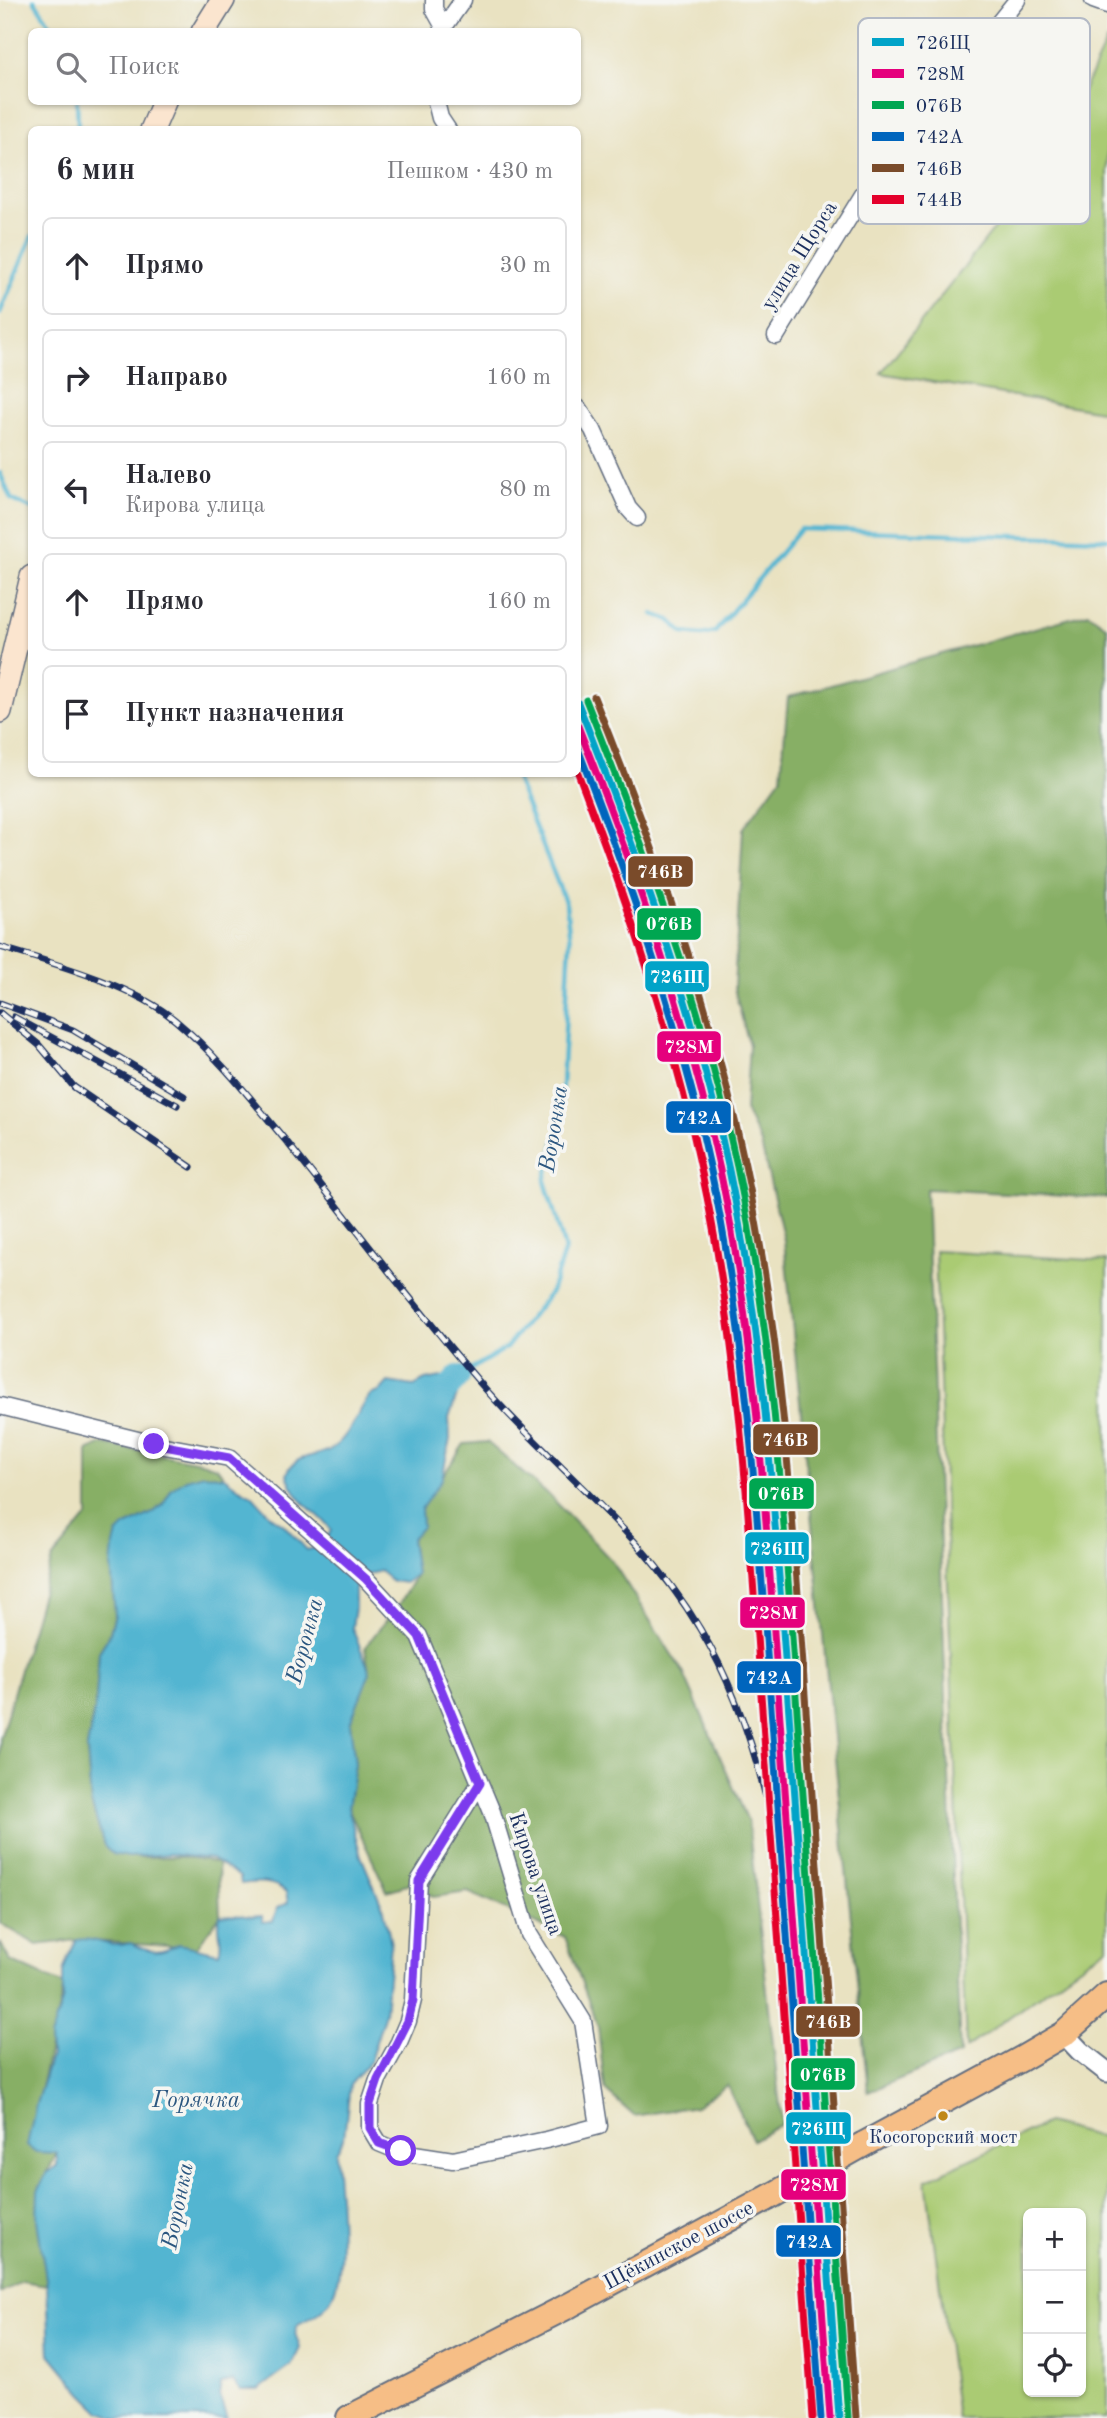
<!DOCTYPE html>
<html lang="ru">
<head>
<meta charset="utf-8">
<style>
  :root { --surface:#fff; --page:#f2f2f3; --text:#2b2b33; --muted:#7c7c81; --line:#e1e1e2 }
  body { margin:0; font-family:"Old Standard TT",serif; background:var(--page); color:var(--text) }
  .controls { position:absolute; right:21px; bottom:21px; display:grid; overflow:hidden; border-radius:10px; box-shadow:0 2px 5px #0004 }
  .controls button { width:63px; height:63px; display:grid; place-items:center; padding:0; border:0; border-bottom:2px solid var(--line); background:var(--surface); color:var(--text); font:35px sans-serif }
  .stop { position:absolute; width:21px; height:21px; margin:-16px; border:5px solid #7c3aed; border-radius:50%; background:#fff }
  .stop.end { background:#7c3aed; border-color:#fff; box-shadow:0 2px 7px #0008 }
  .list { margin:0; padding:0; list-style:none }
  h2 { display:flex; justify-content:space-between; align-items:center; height:91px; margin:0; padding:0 28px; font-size:30px }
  h2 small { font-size:23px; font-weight:400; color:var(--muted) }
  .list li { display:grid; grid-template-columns:46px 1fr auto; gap:21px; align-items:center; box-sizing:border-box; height:98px; margin:0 14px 14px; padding:0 14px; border:2px solid var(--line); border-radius:10px }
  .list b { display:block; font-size:26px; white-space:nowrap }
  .list p { margin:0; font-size:23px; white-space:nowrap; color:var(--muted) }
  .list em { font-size:23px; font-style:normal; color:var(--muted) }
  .icon { flex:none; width:38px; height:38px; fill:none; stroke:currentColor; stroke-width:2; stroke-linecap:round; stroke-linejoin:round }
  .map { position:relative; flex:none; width:1107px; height:2418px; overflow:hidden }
  .search { position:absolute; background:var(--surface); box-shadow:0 2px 5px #0004; left:28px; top:28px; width:553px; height:77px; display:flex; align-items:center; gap:18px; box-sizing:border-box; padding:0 24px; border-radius:10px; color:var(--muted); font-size:26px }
  .panel { position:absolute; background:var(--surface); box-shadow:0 2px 5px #0004; left:28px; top:126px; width:553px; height:651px; border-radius:10px }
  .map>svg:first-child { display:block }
</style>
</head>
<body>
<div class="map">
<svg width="1107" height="2418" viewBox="0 0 1107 2418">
  <rect width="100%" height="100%" fill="#f6f6f2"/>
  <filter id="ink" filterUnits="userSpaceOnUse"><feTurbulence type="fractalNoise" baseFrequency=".0143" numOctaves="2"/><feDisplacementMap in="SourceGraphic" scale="14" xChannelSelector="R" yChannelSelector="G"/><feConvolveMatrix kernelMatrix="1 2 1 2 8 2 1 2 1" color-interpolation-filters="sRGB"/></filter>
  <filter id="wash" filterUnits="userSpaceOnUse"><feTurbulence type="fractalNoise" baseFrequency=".00686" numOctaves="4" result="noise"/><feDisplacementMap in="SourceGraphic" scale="28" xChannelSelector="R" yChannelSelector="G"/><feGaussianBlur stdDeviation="1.57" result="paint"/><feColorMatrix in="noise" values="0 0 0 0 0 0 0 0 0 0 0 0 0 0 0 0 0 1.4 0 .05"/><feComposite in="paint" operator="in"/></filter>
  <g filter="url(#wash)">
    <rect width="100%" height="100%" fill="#e9e2c1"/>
    <!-- green -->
    <g fill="#aacb73" stroke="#627d68" stroke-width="2" fill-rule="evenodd">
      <path d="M1107 40V412L881 373 1054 153Z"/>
      <path d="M935 1251 1107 1261V1947L966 2048Z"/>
      <path d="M1047 2123 1107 2139V2418H957L926 2180ZM1081 2213V2392H1028V2213Z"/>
    </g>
    <!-- forest -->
    <g fill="#87af65" stroke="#516f62" stroke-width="2">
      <path d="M1088 613 1107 627V1198L926 1189 960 2054 868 2092 784 1240 761 1144 745 1110 749 1045 734 988 743 829 781 777 788 697Z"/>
      <path d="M487 1442 553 1499 612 1561 683 1672 748 1821 782 2124 753 2140 727 2085 696 2106 634 2116 605 2090 598 2027 565 1937 468 1892 433 1897 413 1883 387 1891 348 1808 355 1764 350 1723 369 1672 365 1647 399 1604 416 1575 411 1539 422 1527 421 1509 464 1444Z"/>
      <path d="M101 1444 201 1462 217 1467 224 1477 204 1474 172 1489 163 1504 153 1513 124 1527 115 1615 109 1636 99 1652 96 1700 87 1748 91 1802 104 1845 129 1857H188L218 1863 220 1916 196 1948 77 1940 37 1945 0 1923V1739L52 1559 88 1516V1451Z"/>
      <path d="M0 1942 10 1961 64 1985 28 2145 57 2153 38 2191 47 2285 22 2281 0 2294Z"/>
    </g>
    <!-- water -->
    <path fill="#52b5d1" stroke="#367298" stroke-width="2" d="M441 1377 457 1395 449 1418 450 1439 442 1479 421 1509 422 1527 411 1539 416 1575 405 1583 392 1581 380 1571 366 1575 355 1588V1608L352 1628 370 1672 350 1723 355 1764 348 1808 361 1856 384 1910 391 1944 385 2013 370 2061 350 2085 344 2138 336 2152C337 2190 350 2271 329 2302 321 2313 310 2318 298 2324L295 2333 300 2348 291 2366 258 2390H240L233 2381 221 2384 219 2395 227 2418H117L101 2412 82 2393 50 2354 47 2285 37 2220 38 2191 46 2174 57 2166V2153L36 2152 27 2145 36 2104 51 2056 50 2038 63 1998V1972L68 1957 77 1940C99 1936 107 1950 130 1943 152 1953 157 1956 179 1944L219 1953C224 1938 216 1931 220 1916 235 1913 246 1918 262 1916L263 1922 273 1921 277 1908 288 1903 286 1892C273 1880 257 1882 241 1884L240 1877 212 1859 169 1854 129 1857 113 1854 104 1845 91 1802 87 1748 96 1700 99 1652 109 1636 115 1615 111 1565 113 1548 117 1534 124 1527 153 1513 163 1504 172 1489 186 1479 204 1474 224 1477 239 1488 252 1495 271 1516 283 1524 307 1550C320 1547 326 1542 331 1530 323 1517 312 1512 302 1501 295 1494 291 1484 287 1475 293 1453 315 1459 331 1449 349 1438 358 1411 370 1395L379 1392 388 1382 414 1386 425 1380Z"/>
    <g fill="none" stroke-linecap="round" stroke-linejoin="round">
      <!-- stream -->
      <g stroke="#52b5d1" stroke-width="4.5">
        <path d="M34 0 55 32"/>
        <path d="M75 130 78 124 77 102"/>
        <path d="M0 313 32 236"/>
        <path d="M0 473 11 499 32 509"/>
        <path d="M653 614 670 620 683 633 702 635 715 632 800 529 1107 539"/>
        <path d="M458 1377 506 1348 551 1292 565 1249 545 1181 560 1121 570 941 566 904 515 776 509 774"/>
      </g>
      <!-- river -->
      <path stroke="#52b5d1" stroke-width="24" d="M428 1410 458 1377"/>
    </g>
  </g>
  <g filter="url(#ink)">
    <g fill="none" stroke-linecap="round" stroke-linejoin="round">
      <defs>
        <g id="minor">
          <path d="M434 0V9L444 27 442 32"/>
          <path d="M1093 0 1107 5"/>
          <path d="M444 27 463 0"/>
          <path d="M436 102 440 118 448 130"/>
          <path d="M776 336 869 185 1017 0"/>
          <path d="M578 408 593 430 628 508 637 518"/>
          <path d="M0 1406 154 1444 229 1458 366 1579 419 1636 492 1812 529 1934 583 2021 599 2126 546 2140 453 2160 401 2152 379 2143 370 2128V2104L378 2080 399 2042 408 2021 413 2000 419 1881 480 1783"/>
        </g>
        <path id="tertiary" d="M1064 2034 1080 2051 1107 2072"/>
        <g id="secondary">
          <path d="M203 32 223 0"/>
          <path d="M152 130 164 102"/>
          <path d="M0 711 32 577"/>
        </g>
        <g id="primary">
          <path d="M864 2144 1021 2059 1064 2034 1107 1995"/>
          <path d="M349 2418 570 2305 766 2199"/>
        </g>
      </defs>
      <!-- minor casing -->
      <use href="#minor" stroke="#636e81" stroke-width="19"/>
      <!-- tertiary casing -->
      <use href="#tertiary" stroke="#636e81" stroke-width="23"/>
      <!-- secondary casing -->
      <use href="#secondary" stroke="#636e81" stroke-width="26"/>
      <!-- primary casing -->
      <use href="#primary" stroke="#636e81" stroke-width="28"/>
      <!-- minor -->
      <use href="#minor" stroke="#fff" stroke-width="16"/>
      <!-- tertiary -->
      <use href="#tertiary" stroke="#fff" stroke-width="19"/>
      <!-- secondary -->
      <use href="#secondary" stroke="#fbe5cf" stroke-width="23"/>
      <!-- primary -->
      <use href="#primary" stroke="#f6be86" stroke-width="24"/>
      <defs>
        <g id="rail">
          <path d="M0 947C52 963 133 985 175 1020 217 1055 251 1099 286 1141 351 1222 413 1305 481 1384 553 1467 643 1532 700 1629 732 1682 754 1746 768 1806 773 1831 775 1857 779 1881L820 2418"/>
          <path d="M0 1003 73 1030 184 1096"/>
          <path d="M0 1013 39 1045 74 1087 191 1167"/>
          <path d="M14 1017 177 1105"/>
        </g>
      </defs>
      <!-- rail casing -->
      <use href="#rail" stroke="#1b2f5e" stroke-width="7"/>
      <!-- rail -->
      <use href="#rail" stroke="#f6f6f2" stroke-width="4.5" stroke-dasharray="13" stroke-linecap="butt"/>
      <defs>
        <path id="primary-bridge" d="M766 2199 864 2144"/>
      </defs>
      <!-- primary-bridge casing -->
      <use href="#primary-bridge" stroke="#636e81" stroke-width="28" stroke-linecap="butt"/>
      <!-- primary-bridge -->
      <use href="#primary-bridge" stroke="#f6be86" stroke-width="24"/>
      <defs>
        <path id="rail-1" d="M578 703C638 855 695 1009 729 1170 767 1353 776 1541 790 1727 806 1957 823 2188 839 2418"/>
        <path id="rail-2" d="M578 726C635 870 687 1017 720 1170 758 1350 767 1536 780 1719 797 1952 814 2185 830 2418"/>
        <path id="rail-3" d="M586 700C646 852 703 1006 737 1167 776 1351 785 1539 798 1725 815 1956 831 2187 848 2417"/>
        <path id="rail-4" d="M578 749C632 887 680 1027 711 1171 750 1352 758 1538 772 1721 788 1953 805 2186 821 2418"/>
        <path id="rail-5" d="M594 697C655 849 711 1004 745 1165 784 1348 794 1537 807 1724 823 1955 840 2186 856 2417"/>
        <path id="rail-6" d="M578 773C628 904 673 1036 702 1173 741 1354 750 1540 763 1723 780 1955 796 2186 813 2418"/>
      </defs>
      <!-- rail-1 casing -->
      <use href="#rail-1" stroke="#f6f6f2" stroke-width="12"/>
      <!-- rail-2 casing -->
      <use href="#rail-2" stroke="#f6f6f2" stroke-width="12"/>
      <!-- rail-3 casing -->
      <use href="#rail-3" stroke="#f6f6f2" stroke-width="12"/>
      <!-- rail-4 casing -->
      <use href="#rail-4" stroke="#f6f6f2" stroke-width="12"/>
      <!-- rail-5 casing -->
      <use href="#rail-5" stroke="#f6f6f2" stroke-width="12"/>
      <!-- rail-6 casing -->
      <use href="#rail-6" stroke="#f6f6f2" stroke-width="12"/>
      <!-- rail-1 -->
      <use href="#rail-1" stroke="#01a3c8" stroke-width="7"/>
      <!-- rail-2 -->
      <use href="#rail-2" stroke="#e5007d" stroke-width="7"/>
      <!-- rail-3 -->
      <use href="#rail-3" stroke="#00a651" stroke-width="7"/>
      <!-- rail-4 -->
      <use href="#rail-4" stroke="#0065bd" stroke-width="7"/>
      <!-- rail-5 -->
      <use href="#rail-5" stroke="#7a4b2a" stroke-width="7"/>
      <!-- rail-6 -->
      <use href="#rail-6" stroke="#e4002b" stroke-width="7"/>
    </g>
  </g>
  <g fill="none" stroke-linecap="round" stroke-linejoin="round" filter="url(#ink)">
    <!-- route -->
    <path stroke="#7c3aed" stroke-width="9" d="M154 1444 229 1458 366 1579 419 1636 480 1783 419 1881 413 2000 408 2021 378 2080 370 2104V2128L379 2143 401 2151"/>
  </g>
  <!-- markers -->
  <circle fill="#c08818" stroke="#f6f6f2" stroke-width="2.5" cx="943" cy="2116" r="6"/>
  <g text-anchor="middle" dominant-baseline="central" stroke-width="7" stroke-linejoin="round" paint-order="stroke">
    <!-- bus labels -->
    <g font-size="19" fill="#1b2f5e" stroke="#f6f6f2">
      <text x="943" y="2138">Косогорский мост</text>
    </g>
    <!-- street labels -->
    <g font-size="21" fill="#1b2f5e" stroke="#f6f6f2">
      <text transform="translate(800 256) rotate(-58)">улица Щорса</text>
      <text transform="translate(535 1874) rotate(71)">Кирова улица</text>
      <text transform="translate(679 2246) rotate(-28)">Щёкинское шоссе</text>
    </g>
    <!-- water labels -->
    <g font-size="23" font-style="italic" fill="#2c5780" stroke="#f6f6f2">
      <text transform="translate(554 1129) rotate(-81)">Воронка</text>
      <text transform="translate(305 1641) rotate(-75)">Воронка</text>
      <text x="196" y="2100">Горячка</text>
      <text transform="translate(178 2206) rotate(-79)">Воронка</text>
    </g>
  </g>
  <!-- legend -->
  <rect x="858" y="18" width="232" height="206" rx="10" fill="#f6f6f2" stroke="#b4bac6" stroke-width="2"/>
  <rect x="872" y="38" width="32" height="8" fill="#01a3c8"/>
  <rect x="872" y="69" width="32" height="9" fill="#e5007d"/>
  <rect x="872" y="101" width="32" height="8" fill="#00a651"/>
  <rect x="872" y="132" width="32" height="9" fill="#0065bd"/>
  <rect x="872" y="164" width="32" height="8" fill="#7a4b2a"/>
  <rect x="872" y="195" width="32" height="9" fill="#e4002b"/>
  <g font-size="19" fill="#1b2f5e">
    <text x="916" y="49">726Щ</text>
    <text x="916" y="80">728М</text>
    <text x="916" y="112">076В</text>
    <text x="916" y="143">742А</text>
    <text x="916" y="175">746В</text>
    <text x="916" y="206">744В</text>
  </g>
  <g stroke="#f6f6f2" stroke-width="2.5">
    <rect x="627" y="855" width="67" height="33" rx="7" fill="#7a4b2a"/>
    <rect x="636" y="907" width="66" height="34" rx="7" fill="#00a651"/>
    <rect x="644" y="960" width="66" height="33" rx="7" fill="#01a3c8"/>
    <rect x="656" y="1030" width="66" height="33" rx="7" fill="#e5007d"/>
    <rect x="665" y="1100" width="67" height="34" rx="7" fill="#0065bd"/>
    <rect x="752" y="1423" width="67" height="33" rx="7" fill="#7a4b2a"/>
    <rect x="748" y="1477" width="67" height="33" rx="7" fill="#00a651"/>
    <rect x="744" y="1531" width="66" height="34" rx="7" fill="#01a3c8"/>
    <rect x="739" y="1596" width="67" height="33" rx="7" fill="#e5007d"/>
    <rect x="736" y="1660" width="66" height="34" rx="7" fill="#0065bd"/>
    <rect x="795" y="2005" width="66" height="33" rx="7" fill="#7a4b2a"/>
    <rect x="790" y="2057" width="66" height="34" rx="7" fill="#00a651"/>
    <rect x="785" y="2111" width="67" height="34" rx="7" fill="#01a3c8"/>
    <rect x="780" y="2168" width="67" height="33" rx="7" fill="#e5007d"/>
    <rect x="775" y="2224" width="67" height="34" rx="7" fill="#0065bd"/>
  </g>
  <g font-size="19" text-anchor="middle" font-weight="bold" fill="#fff">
    <text x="660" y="878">746В</text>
    <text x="669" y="930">076В</text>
    <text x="677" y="983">726Щ</text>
    <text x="689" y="1053">728М</text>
    <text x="699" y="1124">742А</text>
    <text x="785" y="1446">746В</text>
    <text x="781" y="1500">076В</text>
    <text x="777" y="1555">726Щ</text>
    <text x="773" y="1619">728М</text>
    <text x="769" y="1684">742А</text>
    <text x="828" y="2028">746В</text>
    <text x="823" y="2081">076В</text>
    <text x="818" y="2135">726Щ</text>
    <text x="814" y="2191">728М</text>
    <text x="809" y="2248">742А</text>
  </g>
</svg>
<div class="controls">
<button>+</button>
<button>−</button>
<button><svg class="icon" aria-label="locate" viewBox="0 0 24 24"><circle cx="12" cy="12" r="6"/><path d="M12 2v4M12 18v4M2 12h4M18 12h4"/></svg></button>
</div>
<div class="stop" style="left:401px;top:2151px"></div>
<div class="stop end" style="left:154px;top:1444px"></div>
<div class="search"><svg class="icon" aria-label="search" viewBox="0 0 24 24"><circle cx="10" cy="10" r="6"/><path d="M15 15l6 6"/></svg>Поиск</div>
<section class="panel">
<h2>6 мин<small>Пешком · 430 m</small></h2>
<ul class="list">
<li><svg class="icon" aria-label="ahead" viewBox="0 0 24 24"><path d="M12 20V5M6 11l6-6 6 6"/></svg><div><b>Прямо</b></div><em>30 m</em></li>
<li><svg class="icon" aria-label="right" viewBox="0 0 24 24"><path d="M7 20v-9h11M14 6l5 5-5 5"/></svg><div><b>Направо</b></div><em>160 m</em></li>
<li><svg class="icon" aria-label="left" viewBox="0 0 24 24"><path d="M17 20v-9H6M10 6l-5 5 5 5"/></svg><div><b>Налево</b><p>Кирова улица</p></div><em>80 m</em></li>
<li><svg class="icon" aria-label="ahead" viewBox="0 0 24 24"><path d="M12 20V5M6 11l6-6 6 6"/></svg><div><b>Прямо</b></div><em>160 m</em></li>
<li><svg class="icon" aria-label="arrive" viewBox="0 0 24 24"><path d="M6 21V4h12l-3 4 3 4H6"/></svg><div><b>Пункт назначения</b></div></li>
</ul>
</section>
</div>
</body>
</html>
